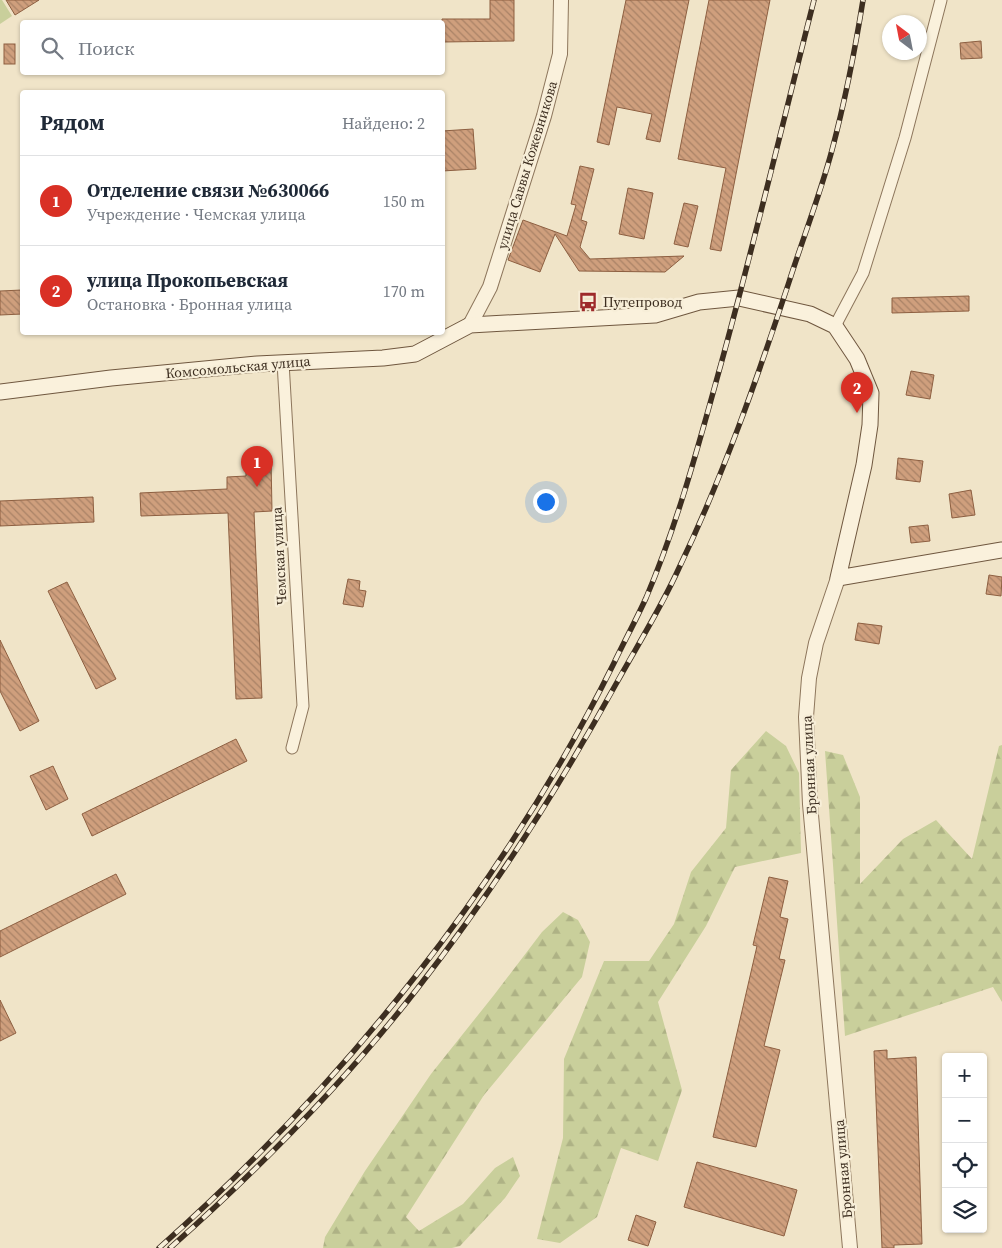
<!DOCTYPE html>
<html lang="ru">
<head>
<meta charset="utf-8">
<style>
  :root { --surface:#fff; --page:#f6f6f7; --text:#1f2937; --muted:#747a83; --line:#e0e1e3; --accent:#d93025 }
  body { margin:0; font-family:"Source Serif 4",serif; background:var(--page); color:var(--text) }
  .controls { position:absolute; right:15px; bottom:15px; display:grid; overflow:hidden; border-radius:5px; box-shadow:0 1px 4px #0004 }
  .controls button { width:45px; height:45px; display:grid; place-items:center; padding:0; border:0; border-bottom:1px solid var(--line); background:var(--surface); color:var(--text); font:25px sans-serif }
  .compass { position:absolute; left:882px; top:15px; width:45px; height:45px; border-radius:50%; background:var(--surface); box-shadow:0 1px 4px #0004; rotate:328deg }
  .you { position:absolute; left:545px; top:501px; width:18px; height:18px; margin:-12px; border:4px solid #fff; border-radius:50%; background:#1a73e8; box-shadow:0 0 0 8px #1a73e833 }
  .badge { display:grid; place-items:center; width:32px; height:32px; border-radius:50%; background:var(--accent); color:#fff; font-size:16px; font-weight:700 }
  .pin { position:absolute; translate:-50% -41px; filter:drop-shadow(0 1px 2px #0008) }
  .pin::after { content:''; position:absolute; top:26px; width:18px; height:15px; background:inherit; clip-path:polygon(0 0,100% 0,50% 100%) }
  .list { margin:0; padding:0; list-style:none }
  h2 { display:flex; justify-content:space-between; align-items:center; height:65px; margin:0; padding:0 20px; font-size:21px }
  h2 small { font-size:16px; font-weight:400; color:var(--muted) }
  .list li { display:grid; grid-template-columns:32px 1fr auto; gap:15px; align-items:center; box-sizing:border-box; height:90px; padding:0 20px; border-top:1px solid var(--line) }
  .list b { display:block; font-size:19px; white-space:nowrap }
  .list p { margin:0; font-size:16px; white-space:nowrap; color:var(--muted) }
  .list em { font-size:16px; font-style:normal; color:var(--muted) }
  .icon { flex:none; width:28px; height:28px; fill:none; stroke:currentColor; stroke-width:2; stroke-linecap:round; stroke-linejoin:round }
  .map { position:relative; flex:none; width:1002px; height:1248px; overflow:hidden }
  .search { position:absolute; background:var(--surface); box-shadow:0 1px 4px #0004; left:20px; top:20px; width:425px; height:55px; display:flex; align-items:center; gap:12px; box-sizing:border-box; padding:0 18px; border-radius:5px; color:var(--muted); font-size:19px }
  .panel { position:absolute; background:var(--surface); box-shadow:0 1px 4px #0004; left:20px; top:90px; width:425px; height:245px; border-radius:5px }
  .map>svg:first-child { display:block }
</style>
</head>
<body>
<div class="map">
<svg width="1002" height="1248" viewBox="0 0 1002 1248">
  <defs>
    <pattern id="forest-firs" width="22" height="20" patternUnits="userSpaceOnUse" patternTransform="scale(1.25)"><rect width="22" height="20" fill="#c9cf9b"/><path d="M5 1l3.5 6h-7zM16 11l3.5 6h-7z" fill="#aeb285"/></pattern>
    <pattern id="building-back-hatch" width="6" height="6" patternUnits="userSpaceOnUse" patternTransform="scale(1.25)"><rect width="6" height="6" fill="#cf9f7d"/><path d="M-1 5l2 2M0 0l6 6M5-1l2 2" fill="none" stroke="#a98266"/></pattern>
  </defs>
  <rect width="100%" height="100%" fill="#f0e4c8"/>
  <!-- green -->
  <path fill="#c9cf9b" d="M0 0H2L12 16 0 24Z"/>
  <!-- forest -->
  <g fill="url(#forest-firs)">
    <path d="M766 731 786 746 799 773 801 853 735 867 706 926 658 1002 682 1090 658 1161 621 1148 597 1217 560 1243 537 1239 563 1138 564 1059 604 961H649L674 924 691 872 726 828 731 770Z"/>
    <path d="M1002 745V1002L993 987 845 1036 825 751 843 755 860 797V884L903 839 936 820 972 859 999 746Z"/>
    <path d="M563 912 578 920 590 942 582 977 484 1095 406 1217 419 1231 463 1204 495 1168 513 1157 520 1176 505 1198 460 1246 452 1248H323L325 1237 365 1171 431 1074 494 995 542 932Z"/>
  </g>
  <!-- building -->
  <g fill="url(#building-back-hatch)" stroke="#8d5f41">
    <path d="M6 0H39L15 15Z"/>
    <path d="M490 0H514V41L442 42V19H490Z"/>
    <path d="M626 0H689L660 142 646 139 652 114 617 107 609 145 597 142Z"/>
    <path d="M709 0H770L721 251 710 249 726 168 678 159Z"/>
    <path d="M981 41 982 58 961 59 960 43Z"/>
    <rect x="4" y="44" width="11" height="20"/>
    <path d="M473 129 476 169 442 171V131Z"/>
    <path d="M580 166 594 169 581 220 587 222 580 247 590 259 684 256 665 272 579 271 555 234 540 272 508 260 523 220 567 236 576 205 571 204Z"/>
    <path d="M628 188 653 193 644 239 619 234Z"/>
    <path d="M684 203 698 206 688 247 674 244Z"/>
    <path d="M22 290V314L0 315V291Z"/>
    <path d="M969 296V311L892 313V298Z"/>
    <path d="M911 371 934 375 930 399 906 395Z"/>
    <path d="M898 458 923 461 920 482 896 479Z"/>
    <path d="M271 460 272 511 254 512 262 698 236 699 228 513 141 516 140 493 227 489V477L246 476V461Z"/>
    <path d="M971 490 975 515 952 518 949 494Z"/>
    <path d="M93 497 94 522 0 526V501Z"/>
    <path d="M928 525 930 541 911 543 909 527Z"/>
    <path d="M989 575 1002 577 1001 596 986 594Z"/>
    <path d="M348 579 360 581 359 590 366 591 363 607 343 604Z"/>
    <path d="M67 582 116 679 96 689 48 591Z"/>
    <path d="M858 623 882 626 879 644 855 640Z"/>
    <path d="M0 640 39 721 20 731 0 691Z"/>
    <path d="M236 739 247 761 92 836 82 814Z"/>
    <path d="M53 766 68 799 46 810 30 776Z"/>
    <path d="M116 874 126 894 0 957V931Z"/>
    <path d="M769 877 788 881 780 917 788 919 779 959 785 960 764 1046 780 1050 756 1147 713 1137 757 946 753 945Z"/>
    <path d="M0 1000 16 1033 0 1041Z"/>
    <path d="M887 1050V1059L916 1057 922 1244 894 1245V1248H882L874 1051Z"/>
    <path d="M697 1162 797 1190 784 1236 684 1207Z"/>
    <path d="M636 1215 656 1222 648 1246 628 1240Z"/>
  </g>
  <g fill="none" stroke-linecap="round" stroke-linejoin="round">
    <defs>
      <g id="minor">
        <path d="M835 326 863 273 905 138 941 0"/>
        <path d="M283 362 303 706 292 748"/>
      </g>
      <g id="tertiary">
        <path d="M470 325 490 287 544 116 560 54 561 0"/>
        <path d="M838 578 816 643 809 678 806 717 810 804 850 1248"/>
      </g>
      <path id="secondary" d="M0 392 111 378 257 364 383 358 415 354 470 325 655 315 699 302 739 298 810 314 835 326 857 359 871 393 870 425 864 465 838 578 1002 550"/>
    </defs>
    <!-- minor casing -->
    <use href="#minor" stroke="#8d765c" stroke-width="13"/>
    <!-- tertiary casing -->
    <use href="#tertiary" stroke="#8d765c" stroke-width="16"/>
    <!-- secondary casing -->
    <use href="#secondary" stroke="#6f573f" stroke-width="17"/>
    <!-- minor -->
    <use href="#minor" stroke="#faf1dc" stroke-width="11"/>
    <!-- tertiary -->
    <use href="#tertiary" stroke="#faf1dc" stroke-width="14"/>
    <!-- secondary -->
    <use href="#secondary" stroke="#faf1dc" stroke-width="15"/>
    <defs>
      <g id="rail">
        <path d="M159 1248C344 1084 504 885 614 663 624 642 636 620 646 598 678 523 699 443 721 364 754 244 783 122 814 0"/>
        <path d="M170 1248C259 1169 344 1083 417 989 492 893 557 791 616 684 637 646 661 608 679 568 723 476 757 379 789 282 803 238 820 195 832 150 845 101 855 50 863 0"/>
      </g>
    </defs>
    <!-- rail casing -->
    <use href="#rail" stroke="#3d2e20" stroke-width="5.5"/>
    <!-- rail -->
    <use href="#rail" stroke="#f7eed8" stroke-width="4" stroke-dasharray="11" stroke-linecap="butt"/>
  </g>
  <!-- icons -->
  <defs>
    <symbol id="bus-bare" viewBox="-9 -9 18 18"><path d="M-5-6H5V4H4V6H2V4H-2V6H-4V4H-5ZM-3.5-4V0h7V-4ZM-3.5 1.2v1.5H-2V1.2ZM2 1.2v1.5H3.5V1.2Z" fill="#9e2a2b" stroke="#f7eed8" stroke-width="2.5" paint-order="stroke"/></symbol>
  </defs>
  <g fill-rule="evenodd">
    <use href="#bus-bare" x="574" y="288" width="28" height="28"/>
  </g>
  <g text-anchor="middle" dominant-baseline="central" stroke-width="4.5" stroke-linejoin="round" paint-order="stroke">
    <!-- street labels -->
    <g font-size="14" fill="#3d2e20" stroke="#f7eed8">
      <text transform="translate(527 165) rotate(-73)">улица Саввы Кожевникова</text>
      <text transform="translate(238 367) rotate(-5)">Комсомольская улица</text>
      <text transform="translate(279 556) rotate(-93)">Чемская улица</text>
      <text transform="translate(809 765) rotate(-93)">Бронная улица</text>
      <text transform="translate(843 1169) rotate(-95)">Бронная улица</text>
    </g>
    <!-- poi labels -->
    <g font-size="14" fill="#3d2e20" stroke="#f7eed8" text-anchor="start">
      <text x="603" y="302">Путепровод</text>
    </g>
  </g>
</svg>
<div class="controls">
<button>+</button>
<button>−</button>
<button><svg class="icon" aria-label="locate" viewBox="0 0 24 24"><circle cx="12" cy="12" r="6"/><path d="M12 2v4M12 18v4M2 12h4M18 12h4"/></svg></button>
<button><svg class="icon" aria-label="layers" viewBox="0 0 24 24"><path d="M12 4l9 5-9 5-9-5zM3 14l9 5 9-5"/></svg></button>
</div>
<svg class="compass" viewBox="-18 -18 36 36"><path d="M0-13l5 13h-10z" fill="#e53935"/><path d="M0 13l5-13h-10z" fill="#747a83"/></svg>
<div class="you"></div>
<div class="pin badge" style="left:257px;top:487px">1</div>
<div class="pin badge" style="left:857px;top:413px">2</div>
<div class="search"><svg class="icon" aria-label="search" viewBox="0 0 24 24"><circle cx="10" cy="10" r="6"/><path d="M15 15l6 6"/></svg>Поиск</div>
<section class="panel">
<h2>Рядом<small>Найдено: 2</small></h2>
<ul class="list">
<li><span class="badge">1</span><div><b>Отделение связи №630066</b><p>Учреждение · Чемская улица</p></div><em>150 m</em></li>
<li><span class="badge">2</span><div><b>улица Прокопьевская</b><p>Остановка · Бронная улица</p></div><em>170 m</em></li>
</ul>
</section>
</div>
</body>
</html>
